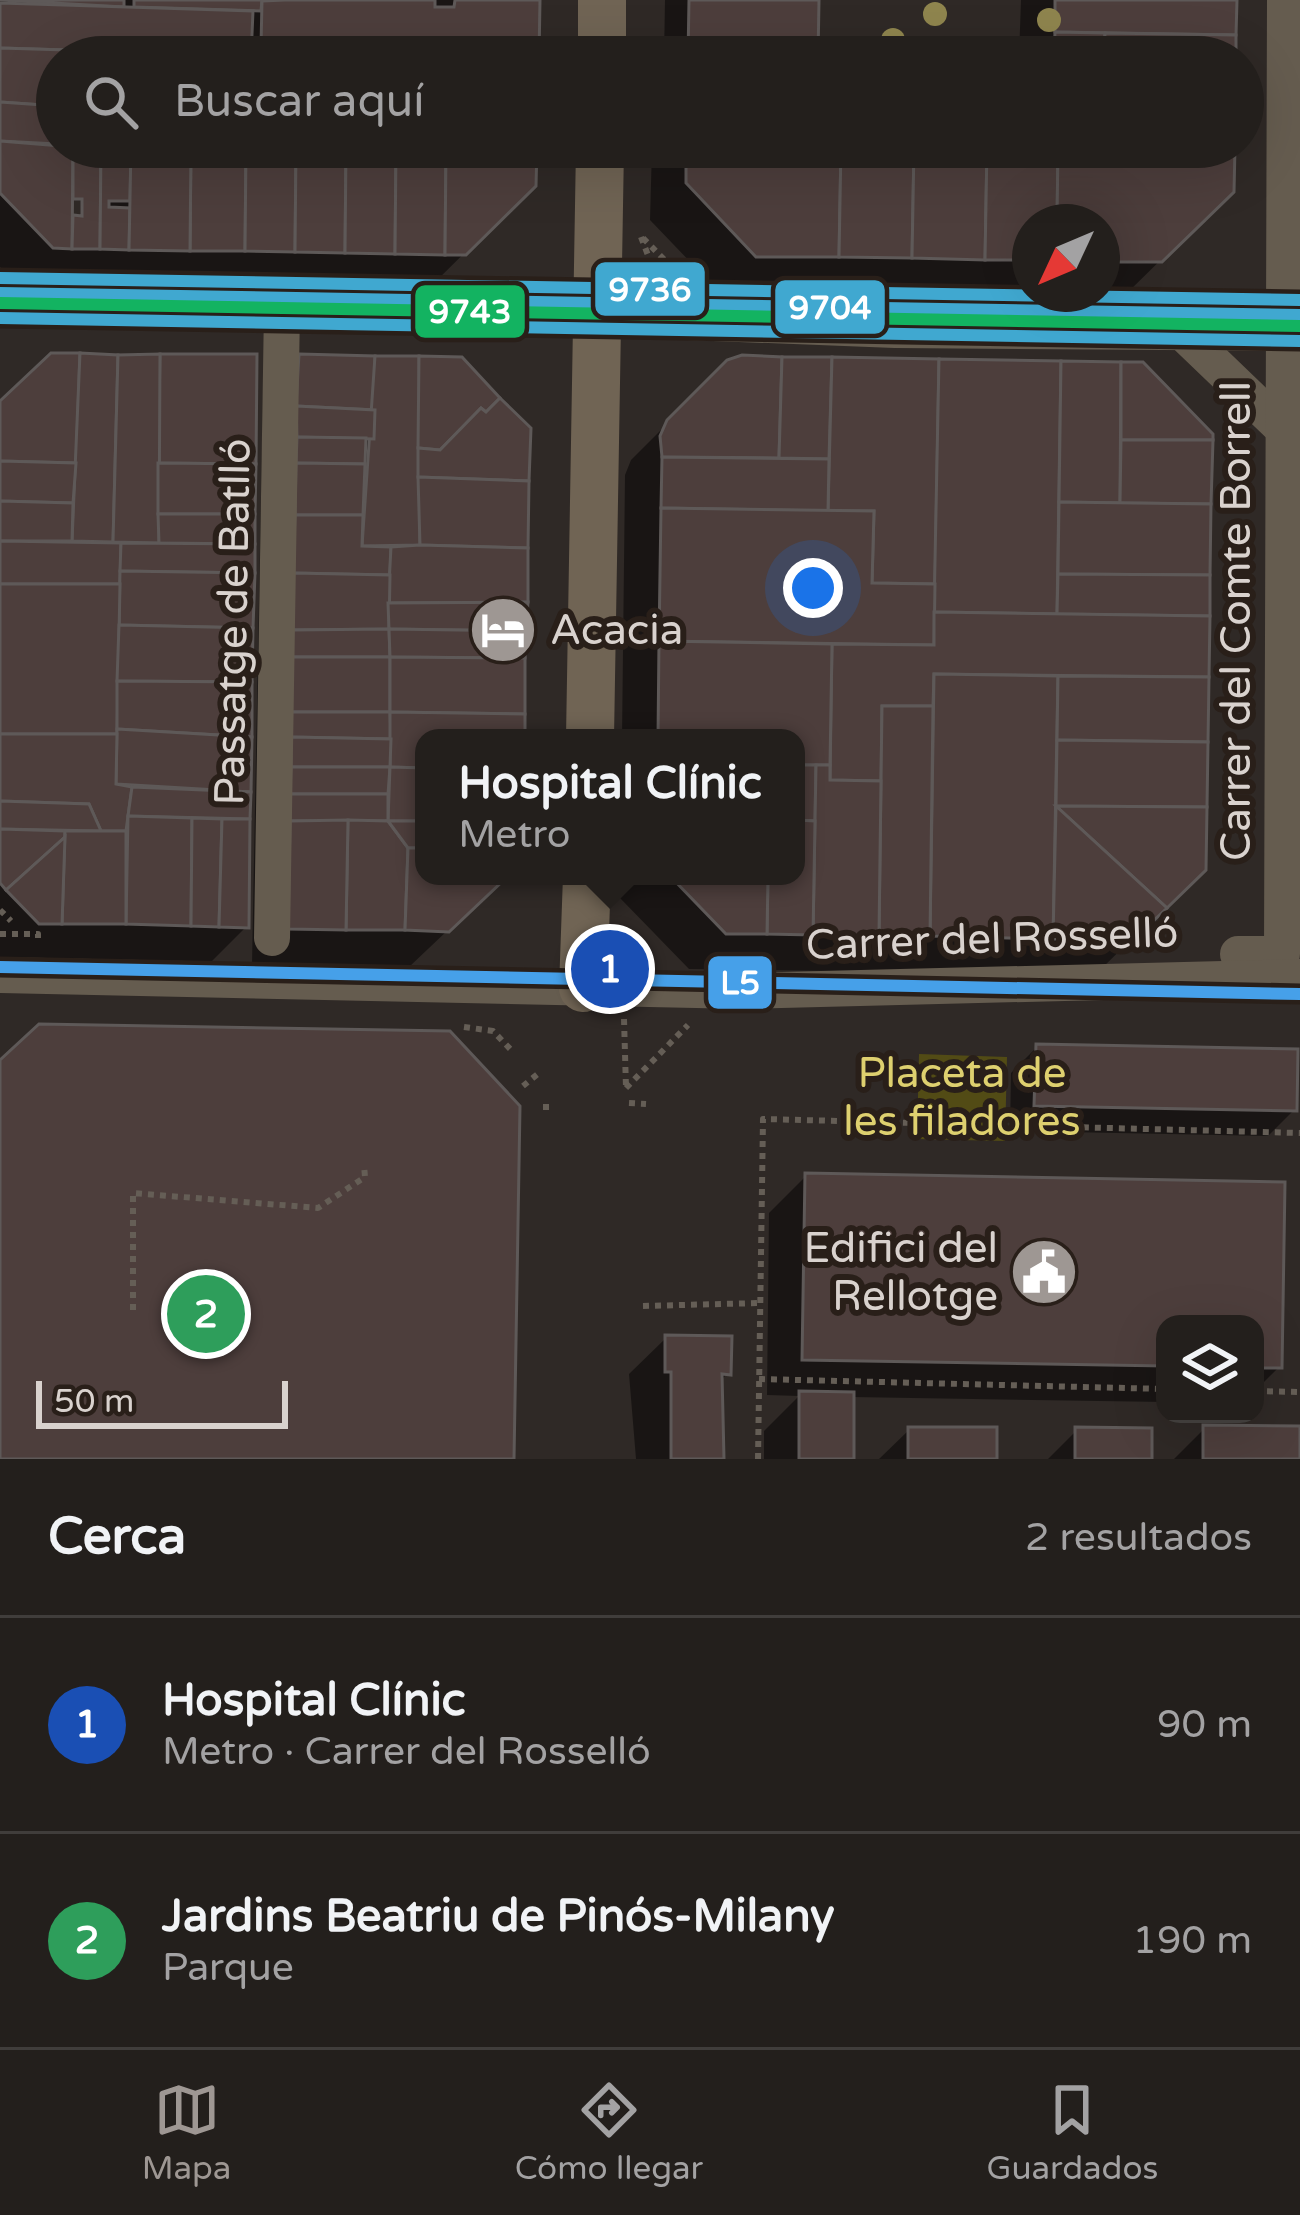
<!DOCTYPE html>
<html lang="es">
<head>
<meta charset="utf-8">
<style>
  :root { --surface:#231f1c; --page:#2f2c29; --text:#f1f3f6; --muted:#a3a2a3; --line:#403d3b; --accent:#9e9793 }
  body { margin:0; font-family:"Varela Round",sans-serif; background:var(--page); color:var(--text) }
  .controls { position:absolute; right:36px; bottom:36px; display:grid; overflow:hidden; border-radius:24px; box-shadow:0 12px 48px #0002 }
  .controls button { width:108px; height:108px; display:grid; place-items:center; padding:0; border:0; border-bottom:3px solid var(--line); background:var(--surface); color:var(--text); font:60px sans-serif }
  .compass { position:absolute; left:1012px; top:204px; width:108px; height:108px; border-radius:50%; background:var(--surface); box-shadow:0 12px 48px #0002; rotate:226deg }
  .scale { position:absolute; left:36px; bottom:30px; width:252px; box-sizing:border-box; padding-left:12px; border:6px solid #d9d2ce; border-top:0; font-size:33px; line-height:42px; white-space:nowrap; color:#d9d2ce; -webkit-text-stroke:9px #291f19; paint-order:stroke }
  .you { position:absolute; left:813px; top:588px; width:42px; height:42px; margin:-30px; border:9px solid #fff; border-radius:50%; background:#1a73e8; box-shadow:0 0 0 18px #1a73e833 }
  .badge { display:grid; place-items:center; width:78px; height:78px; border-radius:50%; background:var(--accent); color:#fff; font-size:39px; font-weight:700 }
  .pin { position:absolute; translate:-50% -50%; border:6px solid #fff; box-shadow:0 3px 12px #0006 }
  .popup { position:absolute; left:415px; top:729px; width:390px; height:156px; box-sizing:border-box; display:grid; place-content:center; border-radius:24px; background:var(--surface); filter:drop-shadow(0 3px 9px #0005); font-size:39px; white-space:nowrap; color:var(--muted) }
  .popup b { font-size:45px; color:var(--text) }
  .popup::after { content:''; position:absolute; left:50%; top:100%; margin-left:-24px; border:24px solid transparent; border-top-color:var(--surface) }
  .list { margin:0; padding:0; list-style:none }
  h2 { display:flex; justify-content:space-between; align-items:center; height:156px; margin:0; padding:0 48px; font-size:51px }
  h2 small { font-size:39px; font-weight:400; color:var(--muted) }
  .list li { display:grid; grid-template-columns:78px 1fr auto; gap:36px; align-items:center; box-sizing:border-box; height:216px; padding:0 48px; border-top:3px solid var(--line) }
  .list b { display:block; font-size:45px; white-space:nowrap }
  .list p { margin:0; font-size:39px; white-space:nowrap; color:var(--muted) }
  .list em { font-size:39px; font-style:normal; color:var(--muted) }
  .icon { flex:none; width:66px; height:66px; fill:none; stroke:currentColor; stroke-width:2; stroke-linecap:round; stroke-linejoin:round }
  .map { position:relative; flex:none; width:1300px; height:1459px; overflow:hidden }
  .search { position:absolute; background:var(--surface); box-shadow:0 12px 48px #0002; left:36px; right:36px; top:36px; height:132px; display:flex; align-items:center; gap:30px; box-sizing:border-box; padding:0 42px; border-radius:66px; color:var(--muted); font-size:45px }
  .sheet { height:588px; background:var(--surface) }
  nav { display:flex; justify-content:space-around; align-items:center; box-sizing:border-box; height:168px; border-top:3px solid var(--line); background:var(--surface); font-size:33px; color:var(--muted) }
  nav a { display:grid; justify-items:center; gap:6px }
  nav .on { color:var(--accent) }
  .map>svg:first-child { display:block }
</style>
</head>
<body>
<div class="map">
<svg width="1300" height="1459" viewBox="0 0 1300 1459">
  <rect width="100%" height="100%" fill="#2f2926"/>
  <!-- green -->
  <path fill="#524b15" d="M919 1054 1007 1057 1005 1141 917 1139Z"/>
  <!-- shadow -->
  <g fill="#0007" fill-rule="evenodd">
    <path d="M0 0H537L536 57H57V147H534L533 185 416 301H399V290L16 284 0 267ZM80 196H85V219L70 218V202Z"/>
    <path d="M665 0H816L815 57H664Z"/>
    <path d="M1021 0H1234L1233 57H1019Z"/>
    <path d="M652 147H1232L1231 191 1122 298 719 292 650 220ZM1030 222H1102V294H1030Z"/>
    <path d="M254 357 246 927 209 964 0 957V405Z"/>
    <path d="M743 358 1141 365 1210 435 1203 869 1095 975 689 969 620 898 621 876H796V738H622L625 475 631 460 728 363Z"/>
    <path d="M461 360 523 738H424V876H505L409 967 252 964 263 393Z"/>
    <path d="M1037 1047 1294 1110 1268 1136 1010 1131 1011 1073Z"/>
    <path d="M806 1176 1282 1185 1279 1367 1255 1391V1324H1165V1402L851 1397V1459H764V1431L799 1396 767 1395 769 1213Z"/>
    <path d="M666 1338 728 1373 719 1382V1459H636L629 1374Z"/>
    <path d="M1205 1428 1300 1429V1459H1174Z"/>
    <path d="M909 1430H994V1459H879Z"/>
    <path d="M1077 1430 1149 1431V1459H1048Z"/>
  </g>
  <!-- building -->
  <g fill="#4d3e3c" stroke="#5e5958" stroke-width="3">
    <path d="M0 0H124V7Z"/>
    <path d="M134 0H262L261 11 134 7Z"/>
    <path d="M285 0H435V7H454L455 0H540L539 57H251L252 45 261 46 262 1Z"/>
    <path d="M689 0H819L818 57H688Z"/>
    <path d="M1055 0H1237L1236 35 1055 32Z"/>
    <path d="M0 3 253 11 251 57H133V52L0 48Z"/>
    <path d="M1055 32 1105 33 1104 57H1054Z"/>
    <path d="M1105 33 1236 35V57H1104Z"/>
    <path d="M0 48 133 52V57H57V106L0 102Z"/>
    <path d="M0 102 57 106V144L0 141Z"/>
    <path d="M0 141 73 147 72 249 53 248 0 193Z"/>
    <path d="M73 147H101L100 249H72L73 215 82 216V199H73Z"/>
    <path d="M101 147 131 149 130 201H109V207L130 208 129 250 100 249Z"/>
    <path d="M191 147H246L245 251H190Z"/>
    <path d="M191 147 190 251 129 250 131 147Z"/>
    <path d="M246 147H296L295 252 245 251Z"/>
    <path d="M296 147H346L345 253 295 252Z"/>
    <path d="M346 147H396L395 254 345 253Z"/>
    <path d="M396 147H446L445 255 395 254Z"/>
    <path d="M456 147H537L536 186 466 255H445L446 149Z"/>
    <path d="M686 147H841L839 257H756L686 183Z"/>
    <path d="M841 147H914L912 258 839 257Z"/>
    <path d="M914 147H987L985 260 912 258Z"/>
    <path d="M987 147H1058L1057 222H1030V260H985Z"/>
    <path d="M1058 147H1235L1234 192 1162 262H1102V222H1057Z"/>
    <path d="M51 353H80L76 463 0 461V401Z"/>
    <path d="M80 353 118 355 113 542 72 541Z"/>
    <path d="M160 354H257L256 464 158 463Z"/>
    <path d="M160 354 159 543 113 542 118 355Z"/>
    <path d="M299 354 375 356V410L296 406Z"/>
    <path d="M742 355 782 357 779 458 662 457 660 436 667 420 727 360Z"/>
    <path d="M375 356H419L420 545 362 546Z"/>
    <path d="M419 356 462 357 500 398 486 412 481 408 440 450 418 448Z"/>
    <path d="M782 357H832L829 459 779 458Z"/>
    <path d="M832 357 939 359 935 584 872 583 874 511H828Z"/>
    <path d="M939 359 1061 361 1057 614 934 612Z"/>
    <path d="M1061 361 1121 362 1120 503 1059 502Z"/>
    <path d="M1121 362H1143L1213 434V440H1121Z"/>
    <path d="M500 398 531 428 529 481 418 477V448L440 450 481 408 486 412Z"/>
    <path d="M296 406 375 410 374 439 297 437Z"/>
    <path d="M297 437 366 438 365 464 296 463Z"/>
    <path d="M1121 440H1213L1211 504 1120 503Z"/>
    <path d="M662 457 829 459 828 511 661 508Z"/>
    <path d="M0 461 76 463 73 503 0 501Z"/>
    <path d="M158 463 256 464 255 514H158Z"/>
    <path d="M296 463 365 464 363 515H295Z"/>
    <path d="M418 477 529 481 528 548 420 545Z"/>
    <path d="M0 501 73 503 72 541H0Z"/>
    <path d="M1059 502 1211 504 1210 575 1058 574Z"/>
    <path d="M661 508 874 511 872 583 935 584 934 645 659 641Z"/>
    <path d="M158 514H255V544L159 543Z"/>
    <path d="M295 515H363L362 546 391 547 390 575 293 573Z"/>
    <path d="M0 541 121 543 120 584H0Z"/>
    <path d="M121 543 255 544V573L120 571Z"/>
    <path d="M420 545 528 548V602L388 603 391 547Z"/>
    <path d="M120 571 255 573 253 628 119 625Z"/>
    <path d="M293 573 390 575 389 629 292 630Z"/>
    <path d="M1058 574 1210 575V616L1057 614Z"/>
    <path d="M0 584H120L117 734H0Z"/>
    <path d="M528 602 526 631 389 629 388 603Z"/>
    <path d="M934 612 1210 616 1209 677 934 674 933 706H882L881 781 830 780 832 644 934 645Z"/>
    <path d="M119 625 253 628 252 682 117 681Z"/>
    <path d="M389 629 390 657H292V630Z"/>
    <path d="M389 629 526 631 525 658 390 657Z"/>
    <path d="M659 641 832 644 830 765H796V738H658Z"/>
    <path d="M292 657H390V712H291Z"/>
    <path d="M390 657 525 658V714L390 712Z"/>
    <path d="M934 674 1058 676 1053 939 930 936Z"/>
    <path d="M1058 676 1209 677 1208 742 1057 740Z"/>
    <path d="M117 681 252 682V737L117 729Z"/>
    <path d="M882 706H933L930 936 879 935Z"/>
    <path d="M291 712H390L391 739 291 737Z"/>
    <path d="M390 712 525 714V738H424V768L390 767Z"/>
    <path d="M117 729 252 737 251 792 116 784Z"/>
    <path d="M0 734H117L116 784 132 787 126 831H101L89 804 0 801Z"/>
    <path d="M291 737 391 739 390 767H291Z"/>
    <path d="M1057 740 1208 742 1207 807 1056 806Z"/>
    <path d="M796 765H816L815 821 796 820Z"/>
    <path d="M816 765H830V780L881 781 879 935H813Z"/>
    <path d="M291 767H390L388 794H290Z"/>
    <path d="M390 767 424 768V821H388Z"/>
    <path d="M132 787 251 792 250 819 128 816Z"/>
    <rect x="290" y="794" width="98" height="27"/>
    <path d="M0 801 89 804 101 831 0 829Z"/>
    <path d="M1056 806 1207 807 1206 870 1167 908Z"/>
    <path d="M1056 806 1167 908 1134 939H1053Z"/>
    <path d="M128 816 192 818 191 926 126 924Z"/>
    <path d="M192 818 222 819 219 927 191 926Z"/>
    <path d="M222 819H250L249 928 219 927Z"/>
    <path d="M348 820 388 821 408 848 405 930H346Z"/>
    <path d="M348 820 346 930 288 929 290 821Z"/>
    <path d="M796 820 815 821 813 935 767 934 768 876H796Z"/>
    <path d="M388 821H424V848H408Z"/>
    <path d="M0 829 65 831V837L6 890 0 883Z"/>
    <path d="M65 831H126V924H62Z"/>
    <path d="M65 837 62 924H39L6 890Z"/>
    <path d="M408 848H424V876H508L449 932 405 930Z"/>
    <path d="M670 876H768L767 934H726Z"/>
    <path d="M39 1024 450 1031 520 1106 514 1459H0V1060Z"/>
    <path d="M1036 1044 1298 1049 1297 1111 1034 1106Z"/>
    <path d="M805 1173 1285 1182 1282 1368H1255V1324H1165V1366L802 1360Z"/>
    <path d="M665 1335 732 1336 731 1375 722 1374 724 1459H671V1372H665Z"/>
    <path d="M799 1391 854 1392V1459H799Z"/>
    <path d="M1203 1425 1300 1426V1459H1203Z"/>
    <rect x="908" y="1427" width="89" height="32"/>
    <path d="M1075 1427 1152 1428V1459H1075Z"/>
  </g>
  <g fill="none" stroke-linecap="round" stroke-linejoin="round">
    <!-- path -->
    <g stroke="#655e56" stroke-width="6" stroke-dasharray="6 6" stroke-linecap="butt">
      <path d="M641 237 651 263 652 287"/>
      <path d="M643 238 692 288"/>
      <path d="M0 910 11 921"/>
      <path d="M0 934H38V941"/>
      <path d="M624 1019 626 1088"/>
      <path d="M464 1027 493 1031 514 1053"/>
      <path d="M523 1086 539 1073"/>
      <path d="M626 1088 688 1025"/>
      <path d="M629 1103 646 1104"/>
      <path d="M543 1107H554"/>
      <path d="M643 1306 760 1303"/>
      <path d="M133 1310V1193L318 1208 365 1177 364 1165"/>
      <path d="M759 1379 1165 1389"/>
      <path d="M1255 1391 1300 1392"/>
      <path d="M758 1459 763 1119 1300 1133"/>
    </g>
    <!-- minor -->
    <g stroke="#655c4f" stroke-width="36">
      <path d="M0 295 895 330 1300 333"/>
      <path d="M1182 332 1281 427"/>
      <path d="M272 938 282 308"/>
      <path d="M1238 954H1282L1285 0"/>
      <path d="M0 975 743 991 1300 977"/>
    </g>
    <!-- major -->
    <g stroke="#706454" stroke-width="48">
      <path d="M602 57V0"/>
      <path d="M590 738 600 147"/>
      <path d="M583 988 587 876"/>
    </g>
    <defs>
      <path id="rail-1" d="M0 278 1300 300"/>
      <path id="rail-2" d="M0 293 1300 315"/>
      <path id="rail-3" d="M0 303 1300 326"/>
      <path id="rail-4" d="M0 318 1300 341"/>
    </defs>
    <!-- rail-1 casing -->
    <use href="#rail-1" stroke="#291f19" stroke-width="21"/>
    <!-- rail-2 casing -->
    <use href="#rail-2" stroke="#291f19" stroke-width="21"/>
    <!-- rail-3 casing -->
    <use href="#rail-3" stroke="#291f19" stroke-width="21"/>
    <!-- rail-4 casing -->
    <use href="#rail-4" stroke="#291f19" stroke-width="21"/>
    <!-- rail-1 -->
    <use href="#rail-1" stroke="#40a8d0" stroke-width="12"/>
    <!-- rail-2 -->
    <use href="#rail-2" stroke="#40a8d0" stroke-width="12"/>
    <!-- rail-3 -->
    <use href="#rail-3" stroke="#13b361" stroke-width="12"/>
    <!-- rail-4 -->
    <use href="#rail-4" stroke="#40a8d0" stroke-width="12"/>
    <defs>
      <path id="metro-1" d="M0 967 1300 994"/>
    </defs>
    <!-- metro-1 casing -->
    <use href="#metro-1" stroke="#291f19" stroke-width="21"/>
    <!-- metro-1 -->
    <use href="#metro-1" stroke="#46a0e9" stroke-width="12"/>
  </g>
  <!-- trees -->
  <g fill="#8f854e">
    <circle cx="935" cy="14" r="12"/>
    <circle cx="1049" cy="20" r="12"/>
    <circle cx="893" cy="40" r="12"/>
  </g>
  <!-- icons -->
  <defs>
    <symbol id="hotel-disc" viewBox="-11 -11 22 22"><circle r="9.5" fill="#9e9793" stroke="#291f19"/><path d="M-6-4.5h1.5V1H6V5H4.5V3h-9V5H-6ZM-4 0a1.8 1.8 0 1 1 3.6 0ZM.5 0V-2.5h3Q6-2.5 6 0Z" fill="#fff"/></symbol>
    <symbol id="civic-disc" viewBox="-11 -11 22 22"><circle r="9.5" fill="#9e9793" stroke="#291f19"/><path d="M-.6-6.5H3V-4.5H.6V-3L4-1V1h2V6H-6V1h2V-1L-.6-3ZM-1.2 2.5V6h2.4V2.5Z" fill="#fff"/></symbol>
  </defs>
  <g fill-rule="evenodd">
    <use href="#hotel-disc" x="465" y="592" width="76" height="76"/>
    <use href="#civic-disc" x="1006" y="1234" width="76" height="76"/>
  </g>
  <g text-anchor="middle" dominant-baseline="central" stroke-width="12" stroke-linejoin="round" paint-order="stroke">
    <!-- street labels -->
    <g font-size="42" fill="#d9d2ce" stroke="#291f19">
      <text transform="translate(1236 621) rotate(-90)">Carrer del Comte Borrell</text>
      <text transform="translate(233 622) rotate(-89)">Passatge de Batlló</text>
      <text transform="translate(992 939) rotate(-2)">Carrer del Rosselló</text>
    </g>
    <!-- poi labels -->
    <g font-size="42" fill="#d9d2ce" stroke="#291f19" text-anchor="start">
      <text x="550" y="630">Acacia</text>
      <text x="998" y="1248" text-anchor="end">Edifici del<tspan x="998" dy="48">Rellotge</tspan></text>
    </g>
    <!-- park labels -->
    <g font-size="42" fill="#ded06f" stroke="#291f19">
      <text x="962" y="1073">Placeta de<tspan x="962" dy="48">les filadores</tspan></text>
    </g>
  </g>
  <g stroke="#291f19" stroke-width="4.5">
    <rect x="593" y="260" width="114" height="58" rx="12" fill="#40a8d0"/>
    <rect x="773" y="278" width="114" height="58" rx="12" fill="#40a8d0"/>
    <rect x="413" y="283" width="114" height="57" rx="12" fill="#13b361"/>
    <rect x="706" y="954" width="68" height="57" rx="12" fill="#46a0e9"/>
  </g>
  <g font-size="33" text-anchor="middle" font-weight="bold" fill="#fff">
    <text x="650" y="301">9736</text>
    <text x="830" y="319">9704</text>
    <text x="470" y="323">9743</text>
    <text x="740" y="994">L5</text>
  </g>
</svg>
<div class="controls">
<button><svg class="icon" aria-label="layers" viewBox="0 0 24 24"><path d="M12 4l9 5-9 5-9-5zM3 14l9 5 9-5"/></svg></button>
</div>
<svg class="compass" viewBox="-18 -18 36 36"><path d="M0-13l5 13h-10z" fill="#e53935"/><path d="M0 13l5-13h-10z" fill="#a3a2a3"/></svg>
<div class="scale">50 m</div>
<div class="you"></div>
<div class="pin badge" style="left:610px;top:969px;background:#1a4fb4">1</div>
<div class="popup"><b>Hospital Clínic</b>Metro</div>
<div class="pin badge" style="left:206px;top:1314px;background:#2e9e5b">2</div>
<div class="search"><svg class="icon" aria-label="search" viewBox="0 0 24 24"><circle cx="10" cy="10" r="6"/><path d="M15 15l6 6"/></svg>Buscar aquí</div>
</div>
<section class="sheet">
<h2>Cerca<small>2 resultados</small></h2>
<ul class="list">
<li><span class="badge" style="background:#1a4fb4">1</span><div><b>Hospital Clínic</b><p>Metro · Carrer del Rosselló</p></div><em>90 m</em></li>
<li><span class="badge" style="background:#2e9e5b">2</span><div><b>Jardins Beatriu de Pinós-Milany</b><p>Parque</p></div><em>190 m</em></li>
</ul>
</section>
<nav>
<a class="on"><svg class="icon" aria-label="map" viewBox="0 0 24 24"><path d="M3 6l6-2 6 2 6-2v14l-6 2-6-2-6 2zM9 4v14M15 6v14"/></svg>Mapa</a>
<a><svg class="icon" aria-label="directions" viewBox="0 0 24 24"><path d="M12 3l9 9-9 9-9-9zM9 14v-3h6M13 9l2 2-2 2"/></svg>Cómo llegar</a>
<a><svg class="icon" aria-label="saved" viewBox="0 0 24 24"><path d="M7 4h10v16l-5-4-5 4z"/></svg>Guardados</a>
</nav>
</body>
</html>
